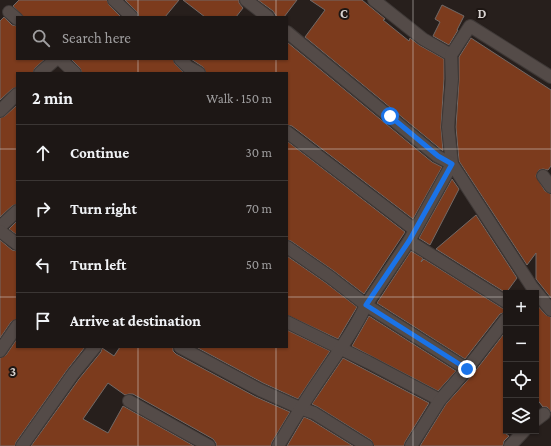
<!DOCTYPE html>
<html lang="en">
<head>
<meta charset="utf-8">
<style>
  :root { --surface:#1d1715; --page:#25201e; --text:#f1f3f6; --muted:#a09fa0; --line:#3b3634 }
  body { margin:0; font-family:"Crimson Pro",serif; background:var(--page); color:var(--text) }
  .controls { position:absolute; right:12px; bottom:12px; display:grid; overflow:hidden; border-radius:0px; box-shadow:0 1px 3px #0004 }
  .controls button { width:36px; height:36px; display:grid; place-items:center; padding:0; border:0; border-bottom:1px solid var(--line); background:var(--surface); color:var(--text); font:20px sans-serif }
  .stop { position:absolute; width:12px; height:12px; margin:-9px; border:3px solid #1a73e8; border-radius:50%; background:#fff }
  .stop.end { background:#1a73e8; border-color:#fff; box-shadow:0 1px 4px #0008 }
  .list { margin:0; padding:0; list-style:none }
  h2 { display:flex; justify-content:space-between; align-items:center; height:52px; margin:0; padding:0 16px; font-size:17px }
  h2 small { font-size:13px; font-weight:400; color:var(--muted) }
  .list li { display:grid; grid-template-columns:26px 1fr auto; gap:12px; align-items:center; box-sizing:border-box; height:56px; padding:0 16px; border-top:1px solid var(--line) }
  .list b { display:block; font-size:15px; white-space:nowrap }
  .list em { font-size:13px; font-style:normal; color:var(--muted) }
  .icon { flex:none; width:22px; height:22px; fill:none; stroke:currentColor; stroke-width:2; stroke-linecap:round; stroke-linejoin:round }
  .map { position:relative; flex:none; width:551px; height:446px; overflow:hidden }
  .search { position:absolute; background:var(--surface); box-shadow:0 1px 3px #0004; left:16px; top:16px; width:272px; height:44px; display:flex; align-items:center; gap:10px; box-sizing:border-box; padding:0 14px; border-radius:0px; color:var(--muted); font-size:15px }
  .panel { position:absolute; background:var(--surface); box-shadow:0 1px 3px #0004; left:16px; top:72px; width:272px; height:276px; border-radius:0px }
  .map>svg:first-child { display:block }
</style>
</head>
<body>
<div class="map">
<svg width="551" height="446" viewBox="0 0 551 446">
  <rect width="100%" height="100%" fill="#271f1c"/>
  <!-- building -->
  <g fill="#7c3b1d" stroke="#726966">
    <path d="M19 0H107L109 5 121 17H24L13 6Z"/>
    <path d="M125 0H179L165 17H139L137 12Z"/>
    <path d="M183 0H239V3L243 8 236 17H205Z"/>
    <path d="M258 0H297L284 17H277L273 11Z"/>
    <path d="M310 0H362L385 19 383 20 409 41 410 38 419 45 444 59V79L441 127 443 151 305 37 325 10Z"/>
    <path d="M442 5 464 16 457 30H458L449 45 433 36 440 22 435 19Z"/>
    <path d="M4 17 12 25 17 26V59H45L35 68 33 73H17V87L12 89 0 100V21Z"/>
    <path d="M471 38 551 90V166L548 170 543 169 539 170 536 176 545 191 551 194V298L536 279V253L527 265 459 161 456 127 459 80V57Z"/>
    <path d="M287 42 432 162 442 167 413 219 292 126 287 125V73H206L203 67 191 59H287Z"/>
    <path d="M71 59H173L175 64 184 73H82L80 68Z"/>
    <path d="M17 105V204L12 206 0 217V118L5 116Z"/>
    <path d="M287 141 405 232 364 294 334 271 291 241 287 240Z"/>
    <path d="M452 179 459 189 430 245 419 238Z"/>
    <path d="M476 215 517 278 506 293 436 249Z"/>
    <path d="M17 221V235L9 229Z"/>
    <path d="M0 240 12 250 17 251V319L11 322 0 338Z"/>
    <path d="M411 251 423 258 421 262 424 259 502 308 506 309V312L500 314 465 359 377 303Z"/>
    <path d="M287 256 326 283 357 307 338 339 287 315Z"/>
    <path d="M536 304 546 315 551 317V412L547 407H543L536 398Z"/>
    <path d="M369 316 456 371 438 391 352 346Z"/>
    <path d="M287 330 330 351 298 399 263 383 196 347H287Z"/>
    <path d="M506 331V434L509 436 504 441 503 446H420L446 404 473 374Z"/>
    <path d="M17 339V347H85L67 370 16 442 15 446H0V358L6 355Z"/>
    <path d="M120 347H173V351L176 354 256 397 290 412 272 442 271 446H216V443L213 439 133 394H129L125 395 108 383 83 419 108 433 123 406 194 446H31L79 379 101 352 102 348 114 356Z"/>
    <path d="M343 358 429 403 405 442 404 446H374L371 440 318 407 312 404Z"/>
    <path d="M304 417 311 420 353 446H287Z"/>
  </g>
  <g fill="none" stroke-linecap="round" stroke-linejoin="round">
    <defs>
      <g id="street">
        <path d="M114 0 132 17"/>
        <path d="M246 0 268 17"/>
        <path d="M374 0 423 39 451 55"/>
        <path d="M9 12 17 19"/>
        <path d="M60 59 75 73"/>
        <path d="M180 59 188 67 199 73"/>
        <path d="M40 73 56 59"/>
        <path d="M551 77 470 26 451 55 452 79 448 127 452 164 532 287 551 310"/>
        <path d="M0 111 17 94"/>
        <path d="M287 132 415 230"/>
        <path d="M543 176 551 187"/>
        <path d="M0 227 17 211"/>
        <path d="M0 231 17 244"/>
        <path d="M409 241 506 302"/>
        <path d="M287 247 330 277 366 305 467 369"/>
        <path d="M287 322 368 362 440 400"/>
        <path d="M180 347 260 390 300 408 314 413 367 446"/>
        <path d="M0 351 17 326"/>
        <path d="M129 401 209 446"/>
        <path d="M536 420 544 414"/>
        <path d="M22 446 73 374 95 347"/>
        <path d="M278 446C292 422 306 399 322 376 337 353 355 330 366 305L409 241 452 164 437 156 287 32"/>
        <path d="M411 446 440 400 467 369 506 319"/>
        <path d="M510 446 524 431"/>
      </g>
    </defs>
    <!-- street casing -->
    <use href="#street" stroke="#3f3937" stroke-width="14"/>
    <!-- street -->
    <use href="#street" stroke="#544b48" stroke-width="12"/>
  </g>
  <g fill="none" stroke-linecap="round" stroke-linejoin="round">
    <!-- route -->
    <path stroke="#1a73e8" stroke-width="5" d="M390 116 438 156 452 164 409 241 366 305 467 369"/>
  </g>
  <!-- grid -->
  <path fill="none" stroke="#d8d3d1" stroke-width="1" stroke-opacity="0.55" d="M138 0V17M276 0V17M413 0V446M138 59V73M276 59V73M0 149H17M287 149H551M0 297H17M287 297H506M536 297H551M138 347V446M276 347V446"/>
  <g font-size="13" text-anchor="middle" font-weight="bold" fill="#d8d3d1" stroke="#1d1613" stroke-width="4" stroke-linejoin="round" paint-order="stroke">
    <text x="344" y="18">C</text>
    <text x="482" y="18">D</text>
    <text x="13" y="376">3</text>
  </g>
</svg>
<div class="controls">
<button>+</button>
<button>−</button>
<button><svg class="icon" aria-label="locate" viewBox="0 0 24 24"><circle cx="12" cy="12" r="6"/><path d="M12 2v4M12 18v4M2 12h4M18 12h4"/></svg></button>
<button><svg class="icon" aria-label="layers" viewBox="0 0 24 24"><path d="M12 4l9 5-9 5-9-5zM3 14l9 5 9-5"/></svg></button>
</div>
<div class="stop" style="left:390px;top:116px"></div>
<div class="stop end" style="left:467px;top:369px"></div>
<div class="search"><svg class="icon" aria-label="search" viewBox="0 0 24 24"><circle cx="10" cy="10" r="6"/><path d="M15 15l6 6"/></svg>Search here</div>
<section class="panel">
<h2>2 min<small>Walk · 150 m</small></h2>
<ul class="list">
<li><svg class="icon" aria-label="ahead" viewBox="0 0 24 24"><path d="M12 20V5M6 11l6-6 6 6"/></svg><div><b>Continue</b></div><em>30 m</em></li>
<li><svg class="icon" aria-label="right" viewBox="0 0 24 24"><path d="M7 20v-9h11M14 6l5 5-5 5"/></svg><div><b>Turn right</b></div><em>70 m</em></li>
<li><svg class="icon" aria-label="left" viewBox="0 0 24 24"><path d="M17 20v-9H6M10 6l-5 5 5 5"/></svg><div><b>Turn left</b></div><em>50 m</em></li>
<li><svg class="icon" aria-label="arrive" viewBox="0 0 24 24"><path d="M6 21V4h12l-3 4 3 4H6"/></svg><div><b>Arrive at destination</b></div></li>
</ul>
</section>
</div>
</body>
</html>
